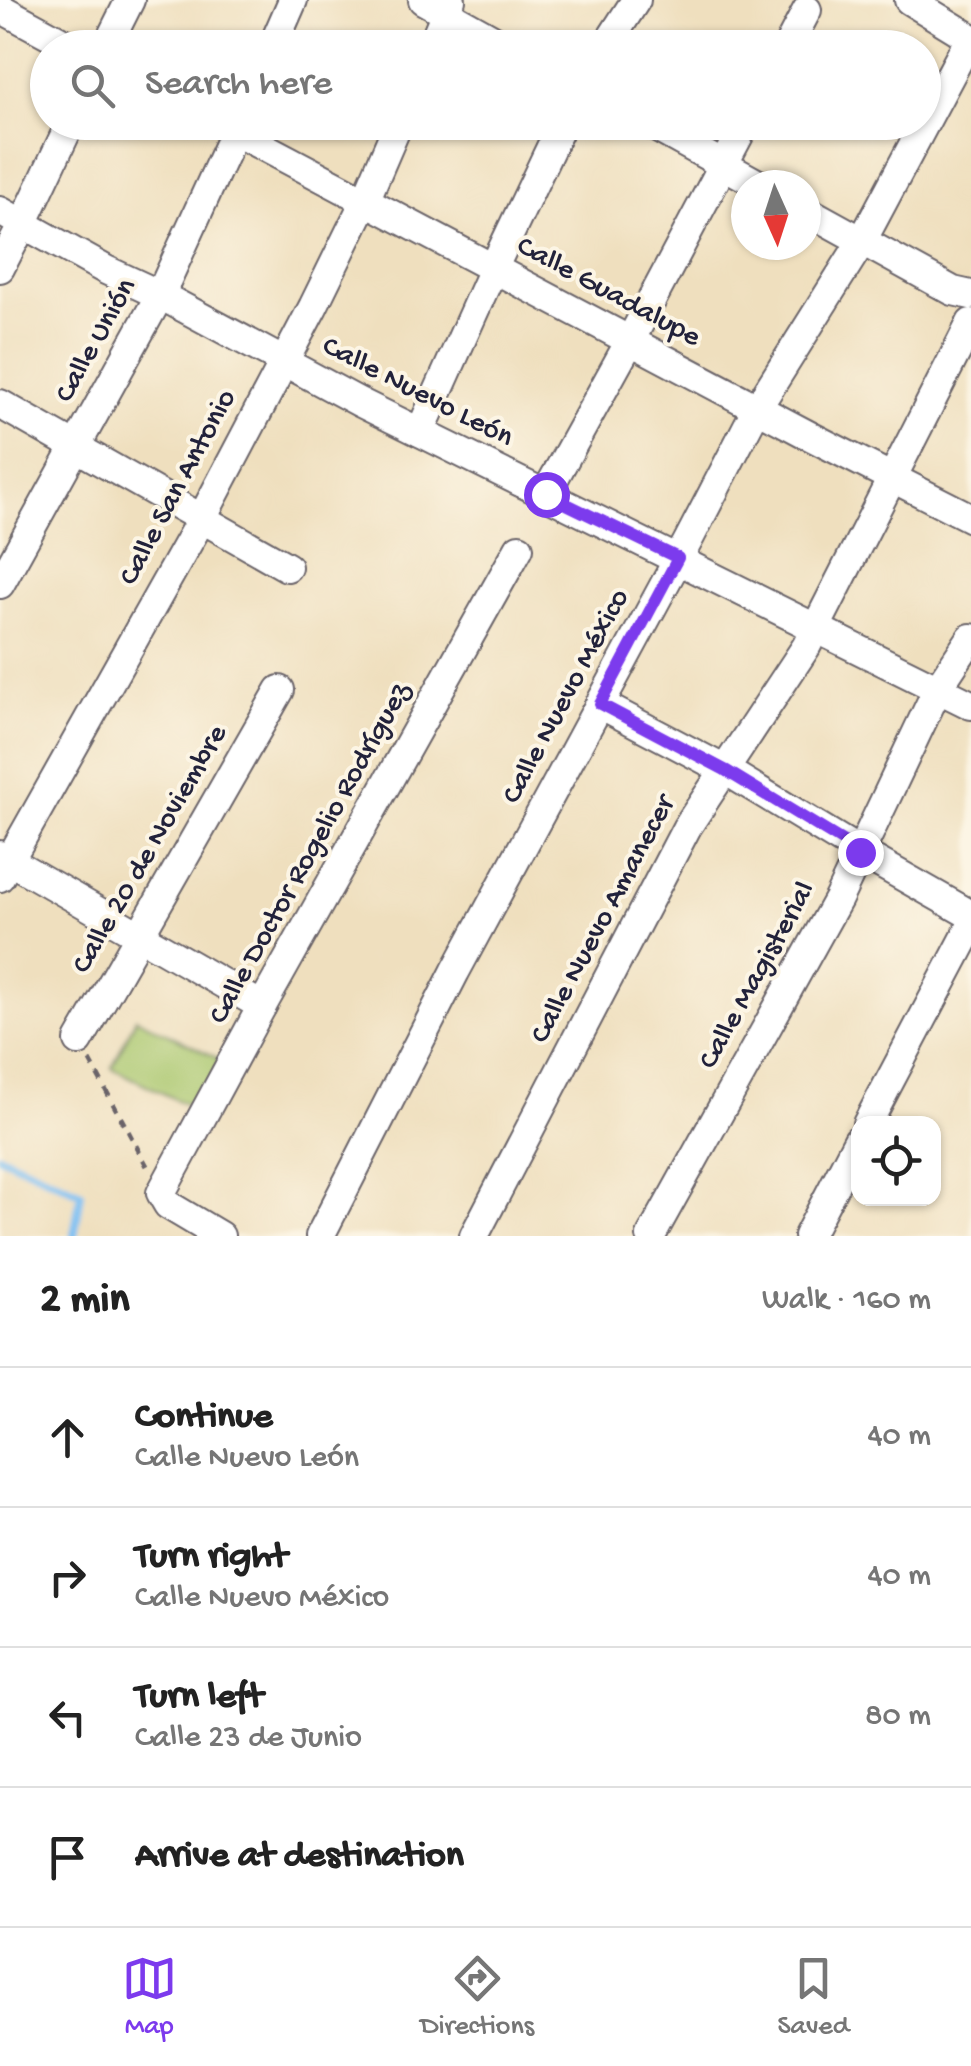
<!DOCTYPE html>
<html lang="en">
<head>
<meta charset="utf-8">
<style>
  :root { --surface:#fff; --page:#f6f6f6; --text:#222; --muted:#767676; --line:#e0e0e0; --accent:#7c3aed }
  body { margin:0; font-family:"Gochi Hand",sans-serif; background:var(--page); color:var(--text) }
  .controls { position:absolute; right:30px; bottom:30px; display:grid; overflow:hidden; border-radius:20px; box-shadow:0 2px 8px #0004 }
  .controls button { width:90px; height:90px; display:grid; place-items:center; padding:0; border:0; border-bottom:2px solid var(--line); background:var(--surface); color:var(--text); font:50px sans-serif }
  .compass { position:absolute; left:731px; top:170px; width:90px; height:90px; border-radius:50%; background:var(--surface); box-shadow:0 2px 8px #0004; rotate:177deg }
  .stop { position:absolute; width:30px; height:30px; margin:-22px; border:8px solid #7c3aed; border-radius:50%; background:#fff }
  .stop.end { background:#7c3aed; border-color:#fff; box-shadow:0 2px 10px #0008 }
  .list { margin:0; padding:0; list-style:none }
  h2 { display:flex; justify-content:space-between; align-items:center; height:130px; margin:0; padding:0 40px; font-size:42px }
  h2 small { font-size:32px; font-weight:400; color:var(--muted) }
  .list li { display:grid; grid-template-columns:65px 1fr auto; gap:30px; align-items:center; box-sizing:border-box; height:140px; padding:0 40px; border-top:2px solid var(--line) }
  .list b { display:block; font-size:38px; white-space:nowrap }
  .list p { margin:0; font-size:32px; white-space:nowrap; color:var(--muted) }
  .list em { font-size:32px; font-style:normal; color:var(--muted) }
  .icon { flex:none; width:55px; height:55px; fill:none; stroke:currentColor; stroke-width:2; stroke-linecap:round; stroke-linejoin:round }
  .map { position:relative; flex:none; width:971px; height:1236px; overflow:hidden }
  .search { position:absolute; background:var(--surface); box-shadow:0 2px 8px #0004; left:30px; right:30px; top:30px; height:110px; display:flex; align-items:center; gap:25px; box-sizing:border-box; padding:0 35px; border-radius:55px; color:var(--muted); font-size:38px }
  .sheet { height:690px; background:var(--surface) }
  nav { display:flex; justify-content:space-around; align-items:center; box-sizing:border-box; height:140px; border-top:2px solid var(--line); background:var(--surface); font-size:28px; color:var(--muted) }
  nav a { display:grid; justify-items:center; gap:5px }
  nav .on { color:var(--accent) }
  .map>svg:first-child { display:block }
</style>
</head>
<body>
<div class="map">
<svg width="971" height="1236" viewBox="0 0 971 1236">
  <rect width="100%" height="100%" fill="#fcf5e5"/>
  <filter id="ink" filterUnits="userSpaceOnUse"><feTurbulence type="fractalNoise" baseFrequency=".01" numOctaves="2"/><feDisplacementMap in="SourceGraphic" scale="20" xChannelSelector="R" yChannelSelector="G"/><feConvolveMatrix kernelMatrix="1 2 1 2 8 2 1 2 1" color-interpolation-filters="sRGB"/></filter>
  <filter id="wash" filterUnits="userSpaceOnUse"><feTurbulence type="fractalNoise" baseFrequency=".0048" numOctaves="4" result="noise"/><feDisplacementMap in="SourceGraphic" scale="40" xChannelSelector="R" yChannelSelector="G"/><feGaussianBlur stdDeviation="2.25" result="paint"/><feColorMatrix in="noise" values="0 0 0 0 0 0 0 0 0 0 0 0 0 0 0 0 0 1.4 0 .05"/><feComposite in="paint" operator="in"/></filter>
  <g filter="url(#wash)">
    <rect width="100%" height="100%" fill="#efdfbe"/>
    <!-- green -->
    <path fill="#abc86f" stroke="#667555" stroke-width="2.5" d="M136 1018 221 1060 197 1110 112 1068Z"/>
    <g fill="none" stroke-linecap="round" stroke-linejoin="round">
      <!-- stream -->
      <path stroke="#7dbff3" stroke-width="8" d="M0 1156 81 1193 74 1236"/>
    </g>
  </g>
  <g filter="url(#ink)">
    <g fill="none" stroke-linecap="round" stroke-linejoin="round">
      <defs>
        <g id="minor">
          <path d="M423 0 509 48"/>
          <path d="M909 0 971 38"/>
          <path d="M0 8 74 48"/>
          <path d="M106 48 130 0"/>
          <path d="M272 48 293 0"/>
          <path d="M431 48 451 0"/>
          <path d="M605 48 636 0"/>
          <path d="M787 48 807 10"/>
          <path d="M217 122 810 436 971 518"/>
          <path d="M646 122 760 185"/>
          <path d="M806 210 953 291 971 295"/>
          <path d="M0 211 106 270 160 295 359 402 971 705"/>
          <path d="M0 268 23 224 71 122"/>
          <path d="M0 404 287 567"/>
          <path d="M420 432 493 269 563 122"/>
          <path d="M546 493 630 341 746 122"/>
          <path d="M0 584 160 295 239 122"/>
          <path d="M600 704 725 770 860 852 971 915"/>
          <path d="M0 855 262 1006"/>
          <path d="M0 877 202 518 313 307 365 201 399 122"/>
          <path d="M79 1041 280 690"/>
          <path d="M867 1124 971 927"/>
          <path d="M220 1236 168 1205 161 1193 262 1006 519 548"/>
          <path d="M320 1236 455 972 688 541 757 408 862 241 970 38"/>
          <path d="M474 1236 687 827 806 647 971 323"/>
          <path d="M651 1236 838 899 938 688 971 638"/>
          <path d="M808 1236 858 1140"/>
        </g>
      </defs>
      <!-- minor casing -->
      <use href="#minor" stroke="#6a6469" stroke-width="32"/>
      <!-- path -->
      <path stroke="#6a6469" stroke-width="5" stroke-dasharray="8 8" stroke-linecap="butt" d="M90 1061 147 1166"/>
      <!-- minor -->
      <use href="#minor" stroke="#fff" stroke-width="28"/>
    </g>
  </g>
  <g fill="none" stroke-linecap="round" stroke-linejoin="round" filter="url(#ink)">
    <!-- route -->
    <path stroke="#7c3aed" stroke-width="12" d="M546 494 678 558 600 704 725 770 860 852"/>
  </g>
  <g text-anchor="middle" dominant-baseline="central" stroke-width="8" stroke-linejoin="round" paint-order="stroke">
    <!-- street labels -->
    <g font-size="30" fill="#22223b" stroke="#fcf5e5">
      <text transform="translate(608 293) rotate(28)">Calle Guadalupe</text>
      <text transform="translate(97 341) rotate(-61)">Calle Unión</text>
      <text transform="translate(417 393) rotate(27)">Calle Nuevo León</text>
      <text transform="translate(179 488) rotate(-62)">Calle San Antonio</text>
      <text transform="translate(567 697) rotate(-62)">Calle Nuevo México</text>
      <text transform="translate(151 850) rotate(-60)">Calle 20 de Noviembre</text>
      <text transform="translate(311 854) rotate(-61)">Calle Doctor Rogelio Rodríguez</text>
      <text transform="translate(604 920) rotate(-62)">Calle Nuevo Amanecer</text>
      <text transform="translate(758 976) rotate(-61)">Calle Magisterial</text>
    </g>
  </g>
</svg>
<div class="controls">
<button><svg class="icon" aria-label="locate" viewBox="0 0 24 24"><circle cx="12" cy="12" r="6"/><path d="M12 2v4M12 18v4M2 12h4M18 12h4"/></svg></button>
</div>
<svg class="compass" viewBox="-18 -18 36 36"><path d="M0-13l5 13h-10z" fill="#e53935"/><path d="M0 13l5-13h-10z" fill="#767676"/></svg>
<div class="stop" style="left:546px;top:494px"></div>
<div class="stop end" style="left:860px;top:852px"></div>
<div class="search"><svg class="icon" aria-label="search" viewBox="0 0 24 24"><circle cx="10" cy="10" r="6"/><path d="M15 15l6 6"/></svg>Search here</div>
</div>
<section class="sheet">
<h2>2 min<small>Walk · 160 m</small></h2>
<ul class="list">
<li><svg class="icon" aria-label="ahead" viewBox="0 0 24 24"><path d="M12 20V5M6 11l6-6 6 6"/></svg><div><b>Continue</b><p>Calle Nuevo León</p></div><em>40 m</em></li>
<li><svg class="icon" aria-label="right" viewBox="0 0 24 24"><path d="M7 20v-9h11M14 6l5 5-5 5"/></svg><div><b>Turn right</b><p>Calle Nuevo México</p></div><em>40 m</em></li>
<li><svg class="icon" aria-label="left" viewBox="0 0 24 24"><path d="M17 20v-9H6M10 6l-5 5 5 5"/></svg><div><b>Turn left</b><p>Calle 23 de Junio</p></div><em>80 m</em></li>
<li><svg class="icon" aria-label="arrive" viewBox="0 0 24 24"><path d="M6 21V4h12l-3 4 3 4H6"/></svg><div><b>Arrive at destination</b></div></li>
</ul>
</section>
<nav>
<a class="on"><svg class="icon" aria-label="map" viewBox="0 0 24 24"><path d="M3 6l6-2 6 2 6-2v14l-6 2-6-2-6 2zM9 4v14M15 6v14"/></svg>Map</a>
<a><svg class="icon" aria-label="directions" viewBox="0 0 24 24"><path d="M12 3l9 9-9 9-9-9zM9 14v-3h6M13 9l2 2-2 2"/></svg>Directions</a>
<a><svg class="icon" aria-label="saved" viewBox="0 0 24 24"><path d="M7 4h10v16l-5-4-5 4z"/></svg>Saved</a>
</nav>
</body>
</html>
